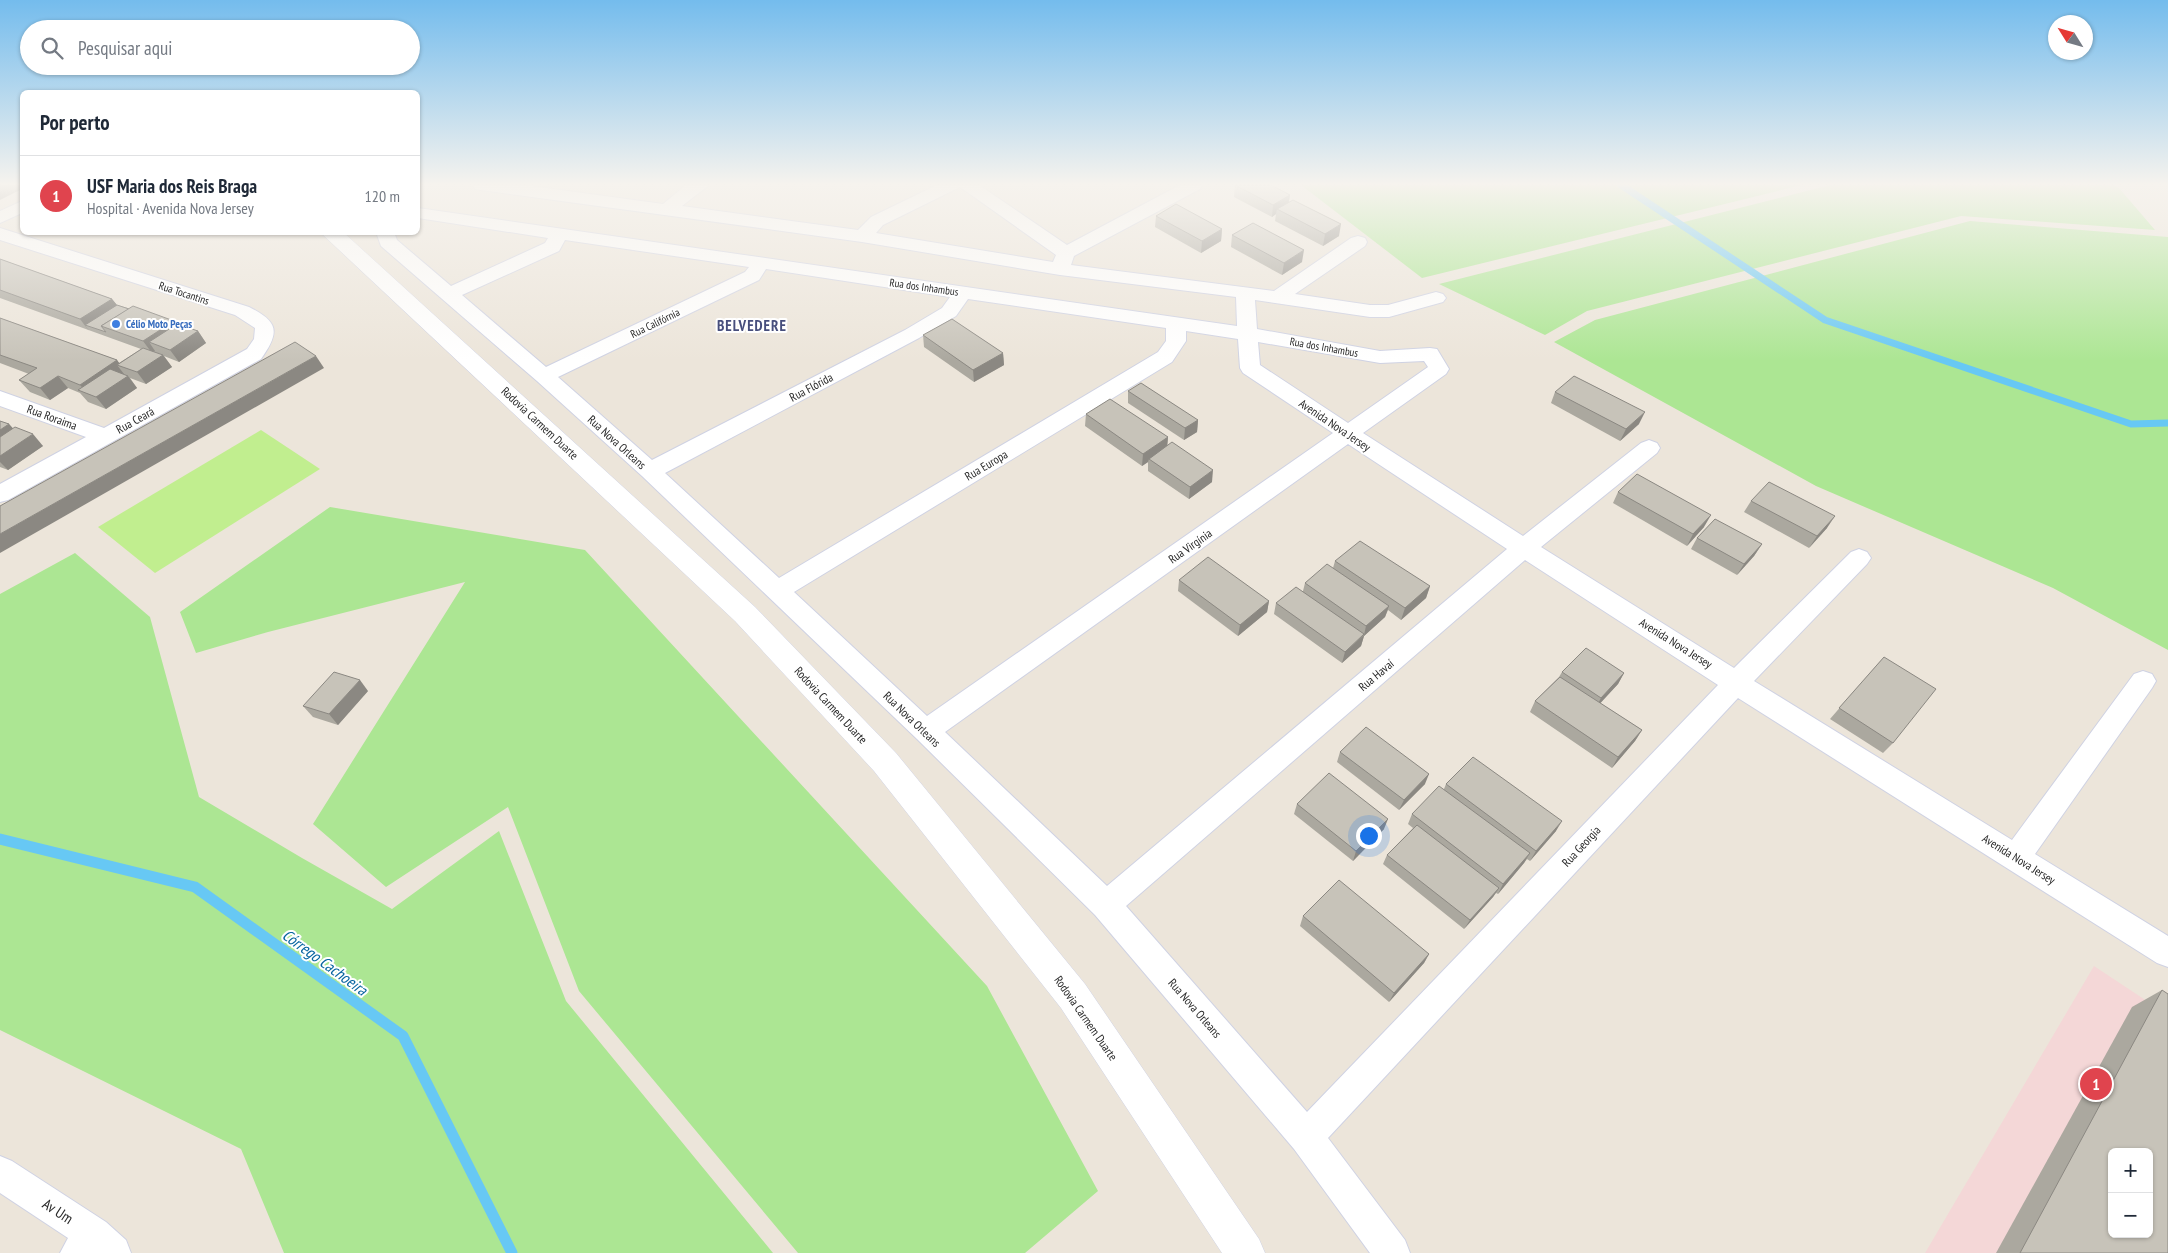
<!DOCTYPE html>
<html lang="pt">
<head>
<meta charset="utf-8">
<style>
  :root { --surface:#fff; --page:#f6f6f7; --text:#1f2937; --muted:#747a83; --line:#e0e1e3; --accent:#3550ff }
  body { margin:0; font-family:"PT Sans Narrow",sans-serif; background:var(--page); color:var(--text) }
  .controls { position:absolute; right:15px; bottom:15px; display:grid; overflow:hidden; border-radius:8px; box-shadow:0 1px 4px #0004 }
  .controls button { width:45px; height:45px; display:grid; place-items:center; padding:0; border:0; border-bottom:1px solid var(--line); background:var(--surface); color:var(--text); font:25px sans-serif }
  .compass { position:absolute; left:2048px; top:15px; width:45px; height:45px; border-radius:50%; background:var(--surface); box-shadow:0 1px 4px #0004; rotate:307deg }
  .you { position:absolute; left:1368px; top:835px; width:18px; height:18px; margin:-12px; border:4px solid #fff; border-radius:50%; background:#1a73e8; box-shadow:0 0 0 8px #1a73e833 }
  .badge { display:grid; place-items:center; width:32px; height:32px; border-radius:50%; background:var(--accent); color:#fff; font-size:16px; font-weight:700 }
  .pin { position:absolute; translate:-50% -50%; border:2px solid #fff; box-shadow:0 1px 5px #0006 }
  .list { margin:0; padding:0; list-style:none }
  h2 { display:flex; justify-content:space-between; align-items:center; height:65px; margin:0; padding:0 20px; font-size:21px }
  h2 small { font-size:16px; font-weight:400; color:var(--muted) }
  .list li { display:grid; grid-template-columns:32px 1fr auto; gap:15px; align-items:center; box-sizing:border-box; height:80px; padding:0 20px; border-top:1px solid var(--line) }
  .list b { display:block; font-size:19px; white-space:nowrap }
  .list p { margin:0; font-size:16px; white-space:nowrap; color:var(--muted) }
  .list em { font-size:16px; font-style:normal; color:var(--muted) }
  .icon { flex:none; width:28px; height:28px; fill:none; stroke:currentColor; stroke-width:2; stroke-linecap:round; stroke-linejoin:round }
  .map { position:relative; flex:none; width:2168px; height:1253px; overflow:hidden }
  .search { position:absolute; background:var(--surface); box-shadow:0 1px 4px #0004; left:20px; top:20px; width:400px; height:55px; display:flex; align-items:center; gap:12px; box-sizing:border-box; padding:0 18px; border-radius:28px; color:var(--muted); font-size:19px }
  .panel { position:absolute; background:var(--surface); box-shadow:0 1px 4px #0004; left:20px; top:90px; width:400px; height:145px; border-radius:8px }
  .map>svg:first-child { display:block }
</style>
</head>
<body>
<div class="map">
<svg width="2168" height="1253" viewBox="0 0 2168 1253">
  <rect width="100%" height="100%" fill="#ece5da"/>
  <!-- medical -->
  <path fill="#f4d7d7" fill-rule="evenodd" d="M2094 966 2168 1015V1253H1925ZM2112 1152H2149V1234H2112Z"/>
  <!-- green -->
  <g fill="#ace693">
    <path d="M1301 185H1802L1422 278Z"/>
    <path d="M1830 185H2114L2119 188 2155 230 1961 216 1587 311 1545 335 1439 284Z"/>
    <path d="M1970 221 2168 237V650L2053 588 1816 486 1554 342 1595 320Z"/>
    <path d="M330 507 585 550 987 986 1098 1191 1025 1253H798L579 991 508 807 386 887 313 824 465 582 268 632 196 653 180 612Z"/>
    <path d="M75 553 150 617 199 797 302 858 392 909 499 831 566 1001 773 1253H284L241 1149 0 1030V594Z"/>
  </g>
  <!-- pitch -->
  <path fill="#c1ee8f" d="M261 430 320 469 155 573 98 527Z"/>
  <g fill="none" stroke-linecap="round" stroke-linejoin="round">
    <!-- stream-far1 -->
    <path stroke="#67c8f4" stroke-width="7" d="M1621 185 1825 320 2131 424 2168 423"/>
    <!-- stream -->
    <path stroke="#67c8f4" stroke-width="11" d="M0 839 195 887 403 1036 512 1253"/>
    <defs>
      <g id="street">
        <path d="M473 185H524L663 204 686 185H709L682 206 858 230 871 217 937 185H979L1067 245 1180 185H1202L1200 189 1074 256 1071 265 1274 291 1351 238 1358 236 1365 238 1367 242 1365 246 1295 294 1370 305H1388L1436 292 1443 294 1446 298 1443 302 1389 317H1370L1255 300 1257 329 1380 351 1430 348 1437 349 1449 369 1446 374 1363 433 1523 536 1641 443 1649 440 1657 443 1660 448 1657 453 1541 547 1734 668 1851 552 1859 549 1867 552 1871 558 1867 564 1754 681 2012 840 2134 674 2143 671 2152 674 2156 681 2152 688 2035 854 2168 936V967L2157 963 1738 698 1328 1138 1405 1240 1410 1253H1370L1294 1149 1095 915 917 739 642 476 537 381 381 246 376 232H394L397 240 451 286 545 243 548 238 418 218V208L1237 326 1236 297 1060 275 862 242 481 190 475 189ZM960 187 1056 255 1053 262 876 233 883 225ZM565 240 749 267 745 272 546 367 462 295 559 251ZM766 269 950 297 942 308 905 330 652 460 558 377 759 280ZM968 299 1166 328V341L1158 352 779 578 665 473 919 338 956 316ZM1186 331 1238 339 1240 368 1243 373 1333 433 927 716 794 592 1172 362 1186 341ZM1258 342 1380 363 1424 361 1428 367 1348 423 1260 365ZM1348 444 1507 549 1107 886 945 732ZM1525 560 1718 685 1307 1112 1126 906Z"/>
        <path d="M22 201V213L0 223V211Z"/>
        <path d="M0 228 249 307C279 322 280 332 261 359L8 500 0 502V484L86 437 0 406V391L104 428 247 349 254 339 255 328 235 315 0 240Z"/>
        <path d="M0 1156 12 1161 106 1222 126 1240 131 1253H60L68 1238 0 1193Z"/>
      </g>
      <path id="secondary" d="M320 232H343L755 607 896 753 1085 984 1259 1239 1265 1253H1222L1061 1008 874 771 735 621Z"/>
    </defs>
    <!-- street casing -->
    <use href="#street" stroke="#cfd2e3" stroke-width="2"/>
    <!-- secondary casing -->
    <use href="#secondary" stroke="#cfd2e3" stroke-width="1"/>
    <!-- street -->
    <use href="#street" fill="#fff" fill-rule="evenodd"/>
    <!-- secondary -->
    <use href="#secondary" fill="#fff" fill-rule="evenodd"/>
  </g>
  <!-- wall -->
  <g fill="#aba89f">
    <path d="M1235 185 1290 195 1289 202 1339 236 1323 246 1275 221 1276 214 1272 217 1234 197Z"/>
    <path d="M1156 216 1222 229 1221 241 1201 253 1155 227Z"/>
    <path d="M1232 235 1302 262 1282 275 1231 247Z"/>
    <path d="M0 259 112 299 117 305 174 321 177 324 198 331 206 343 179 362 164 356 172 367 146 384 130 378 137 388 106 409 88 402 80 393 68 388 50 400 30 392 19 380 29 374 0 363V318L117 360 119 363 141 349 0 298Z"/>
    <path d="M923 335 1003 353 1004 365 974 382 924 347Z"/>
    <path d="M1128 391 1198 420 1197 432 1184 440 1128 403Z"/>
    <path d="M1555 392 1639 424 1620 441 1551 403Z"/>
    <path d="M1086 414 1168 437 1167 446 1212 482 1189 499 1148 471V462L1142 466 1085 426Z"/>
    <path d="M0 421 9 424 13 429 43 446 8 470 0 467Z"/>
    <path d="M1618 492 1704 527 1687 546 1613 503Z"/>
    <path d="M1751 501 1827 528 1809 548 1744 512Z"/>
    <path d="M1697 538 1762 544 1754 556 1737 575 1691 549Z"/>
    <path d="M1335 561 1430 586 1426 598 1401 620 1388 610 1385 617 1364 636 1361 646 1342 663 1274 614 1276 603 1303 591 1305 583 1333 568Z"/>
    <path d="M1179 580 1269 601 1267 612 1238 636 1178 591Z"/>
    <path d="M1884 657 1893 743 1883 753 1830 719Z"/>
    <path d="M1562 672 1624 673 1618 684 1600 703 1642 730 1635 741 1612 768 1530 712 1535 701 1559 677Z"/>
    <path d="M368 691 338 725 313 717 303 706Z"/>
    <path d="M1340 752 1425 784 1399 810 1337 762Z"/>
    <path d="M1446 784 1556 831 1530 861 1527 859 1524 863 1498 894 1496 893 1493 897 1464 929 1383 864 1387 855 1413 828 1408 824 1412 814 1444 789Z"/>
    <path d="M1297 804 1384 829 1353 861 1294 814Z"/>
    <path d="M1303 916 1429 954 1424 963 1389 1002 1300 926Z"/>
    <path d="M2162 990 2168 1253H1996L2132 1007Z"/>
  </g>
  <!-- shaded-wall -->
  <g fill="#8b8882">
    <path d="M0 185H22V189L0 200Z"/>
    <path d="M1290 195 1288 206 1277 209 1276 214 1272 217 1273 205Z"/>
    <path d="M1341 224 1339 236 1323 246 1325 234Z"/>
    <path d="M1222 229 1221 241 1201 253 1202 241Z"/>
    <path d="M1304 250 1302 262 1282 275 1284 263Z"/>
    <path d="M112 299 121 310 85 325 89 331 80 319Z"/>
    <path d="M174 321 183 332 149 342 155 351 152 353 143 341Z"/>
    <path d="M198 331 206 343 179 362 170 350Z"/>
    <path d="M1003 353 1004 365 974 382 973 370Z"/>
    <path d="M163 355 172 367 146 384 137 372Z"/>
    <path d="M316 356 324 368 0 553V534Z"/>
    <path d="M117 360 122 367 117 365 124 374 92 395 88 394 80 385Z"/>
    <path d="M58 376 68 388 50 400 40 388Z"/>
    <path d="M128 376 137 388 106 409 96 397Z"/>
    <path d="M1645 412 1639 424 1620 441 1626 429Z"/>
    <path d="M1198 420 1197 432 1184 440 1185 428Z"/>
    <path d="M9 424 20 436 0 449V430Z"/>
    <path d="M33 434 43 446 8 470 0 462V456Z"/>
    <path d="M1168 437 1167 449 1149 459 1148 462 1142 466 1143 454Z"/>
    <path d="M1213 470 1212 482 1189 499 1190 487Z"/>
    <path d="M1711 515 1704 527 1687 546 1693 534Z"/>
    <path d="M1835 516 1827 528 1809 548 1817 536Z"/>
    <path d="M1762 544 1754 556 1737 575 1744 564Z"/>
    <path d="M1430 586 1426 598 1401 620 1405 608Z"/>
    <path d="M1269 601 1267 612 1238 636 1240 625Z"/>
    <path d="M1389 606 1385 617 1364 636 1361 646 1342 663 1345 652 1364 635 1366 626Z"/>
    <path d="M1624 673 1618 684 1595 709 1601 698Z"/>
    <path d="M360 680 368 691 338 725 329 714Z"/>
    <path d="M1642 730 1635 741 1612 768 1618 757Z"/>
    <path d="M1429 774 1425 784 1399 810 1404 800Z"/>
    <path d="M1388 819 1384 829 1353 861 1356 851Z"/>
    <path d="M1562 821 1556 831 1530 861 1536 851Z"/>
    <path d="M1530 853 1524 863 1498 894 1503 884Z"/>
    <path d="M1499 888 1493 897 1464 929 1470 920Z"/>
    <path d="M1429 954 1424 963 1389 1002 1394 993Z"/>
  </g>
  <!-- building -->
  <g fill="#c7c3b9" stroke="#8b8882" fill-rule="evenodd">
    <path d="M1235 185H1271L1290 195 1273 205Z"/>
    <path d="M1293 200 1341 224 1325 234 1277 209Z"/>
    <path d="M1176 204 1222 229 1202 241 1156 216Z"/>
    <path d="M1253 223 1304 250 1284 263 1232 235Z"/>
    <path d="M0 259 112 299 80 319 0 290Z"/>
    <path d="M117 305 129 309 101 326 106 332 85 325Z"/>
    <path d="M133 306 174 321 143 341 101 326Z"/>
    <path d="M0 318 117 360 80 385 58 376 40 388 19 380 37 368 0 355Z"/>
    <path d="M952 319 1003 353 973 370 923 335Z"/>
    <path d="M177 324 198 331 170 350 149 342Z"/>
    <path d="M295 342 316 356 0 534V506Z"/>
    <path d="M143 348 163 355 137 372 117 365Z"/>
    <path d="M110 369 128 376 96 397 78 390Z"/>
    <path d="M1574 376 1645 412 1626 429 1555 392Z"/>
    <path d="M1141 383 1198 420 1185 428 1128 391Z"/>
    <path d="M1110 399 1168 437 1143 454 1086 414Z"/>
    <path d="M0 421 9 424 0 430Z"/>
    <path d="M15 427 33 434 0 456V437Z"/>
    <path d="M1172 442 1213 470 1190 487 1149 459Z"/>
    <path d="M1637 474 1711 515 1693 534 1618 492Z"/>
    <path d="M1769 482 1835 516 1817 536 1751 501Z"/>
    <path d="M1715 519 1762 544 1744 564 1697 538Z"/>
    <path d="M1360 541 1430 586 1405 608 1335 561Z"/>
    <path d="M1208 557 1269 601 1240 625 1179 580Z"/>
    <path d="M1327 564 1389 606 1366 626 1305 583Z"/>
    <path d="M1296 587 1364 634 1345 652 1276 603Z"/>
    <path d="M1586 648 1624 673 1601 698 1562 672Z"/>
    <path d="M1884 657 1936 689 1893 743 1839 708Z"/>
    <path d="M334 672 360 680 329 714 303 706Z"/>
    <path d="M1560 677 1642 730 1618 757 1535 701Z"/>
    <path d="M1366 727 1429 774 1404 800 1340 752Z"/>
    <path d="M1473 757 1562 821 1536 851 1446 784Z"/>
    <path d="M1329 773 1388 819 1356 851 1297 804Z"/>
    <path d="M1439 786 1530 853 1503 884 1412 814Z"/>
    <path d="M1417 825 1499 888 1470 920 1387 855Z"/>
    <path d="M1339 880 1429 954 1394 993 1303 916Z"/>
    <path d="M2162 990 2168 994V1253H2020ZM2112 1152H2149V1234H2112Z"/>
  </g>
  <!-- sky -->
  <linearGradient id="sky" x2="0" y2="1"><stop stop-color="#74bced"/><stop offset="0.51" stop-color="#f6f3ee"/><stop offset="1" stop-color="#f6f3ee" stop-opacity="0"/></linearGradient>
  <rect width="2168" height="361" fill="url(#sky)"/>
  <!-- markers -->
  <circle fill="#3f7fe0" stroke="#fff" stroke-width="2" cx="116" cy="324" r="5"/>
  <g text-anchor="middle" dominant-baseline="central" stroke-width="4" stroke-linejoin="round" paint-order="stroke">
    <!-- far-street labels -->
    <g font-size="11" fill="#292929" stroke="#fff">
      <text transform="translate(924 287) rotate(8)">Rua dos Inhambus</text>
      <text transform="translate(184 293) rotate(18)">Rua Tocantins</text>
      <text transform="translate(655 323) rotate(-26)">Rua Califórnia</text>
      <text transform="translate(1324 347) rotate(10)">Rua dos Inhambus</text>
    </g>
    <!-- far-shop labels -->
    <g font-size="11" font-weight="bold" fill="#366cbe" stroke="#fff" text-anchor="start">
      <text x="126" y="324">Célio Moto Peças</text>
    </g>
    <!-- street labels -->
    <g font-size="12" fill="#292929" stroke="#fff">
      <text transform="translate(811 387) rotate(-28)">Rua Flórida</text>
      <text transform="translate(52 417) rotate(20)">Rua Roraima</text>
      <text transform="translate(135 420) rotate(-29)">Rua Ceará</text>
      <text transform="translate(540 423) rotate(43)">Rodovia Carmem Duarte</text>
      <text transform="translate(1335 425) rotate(34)">Avenida Nova Jersey</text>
      <text transform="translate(617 442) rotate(42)">Rua Nova Orleans</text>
      <text transform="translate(986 465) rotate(-31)">Rua Europa</text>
      <text transform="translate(1190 546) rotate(-35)">Rua Virgínia</text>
      <text transform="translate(1676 643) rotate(32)">Avenida Nova Jersey</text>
      <text transform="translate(1376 675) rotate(-40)">Rua Havaí</text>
      <text transform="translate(831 705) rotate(47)">Rodovia Carmem Duarte</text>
      <text transform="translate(912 719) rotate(44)">Rua Nova Orleans</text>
      <text transform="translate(1581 846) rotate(-47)">Rua Georgia</text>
      <text transform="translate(2019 859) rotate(32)">Avenida Nova Jersey</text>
      <text transform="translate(1195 1008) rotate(49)">Rua Nova Orleans</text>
      <text transform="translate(1086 1018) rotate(55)">Rodovia Carmem Duarte</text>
    </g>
    <!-- far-district labels -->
    <g font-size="15" font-weight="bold" letter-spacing="1" fill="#474e7c" stroke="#fff">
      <text x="752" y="325">BELVEDERE</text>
    </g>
    <!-- near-street labels -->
    <g font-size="15" fill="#292929" stroke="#fff">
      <text transform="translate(58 1211) rotate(33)">Av Um</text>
    </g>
    <!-- near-water labels -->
    <g font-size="16" font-style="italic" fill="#0764a0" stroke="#fff">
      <text transform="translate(325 962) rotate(36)">Córrego Cachoeira</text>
    </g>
  </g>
</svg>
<div class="controls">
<button>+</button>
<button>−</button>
</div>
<svg class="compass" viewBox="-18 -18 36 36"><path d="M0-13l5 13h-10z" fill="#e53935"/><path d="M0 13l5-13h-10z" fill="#747a83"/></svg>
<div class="you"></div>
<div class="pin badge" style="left:2096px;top:1084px;background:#e0444e">1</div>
<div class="search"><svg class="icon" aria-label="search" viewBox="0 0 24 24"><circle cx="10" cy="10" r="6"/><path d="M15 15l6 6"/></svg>Pesquisar aqui</div>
<section class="panel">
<h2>Por perto<small></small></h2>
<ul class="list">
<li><span class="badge" style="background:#e0444e">1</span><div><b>USF Maria dos Reis Braga</b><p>Hospital · Avenida Nova Jersey</p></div><em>120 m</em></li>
</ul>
</section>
</div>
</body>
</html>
